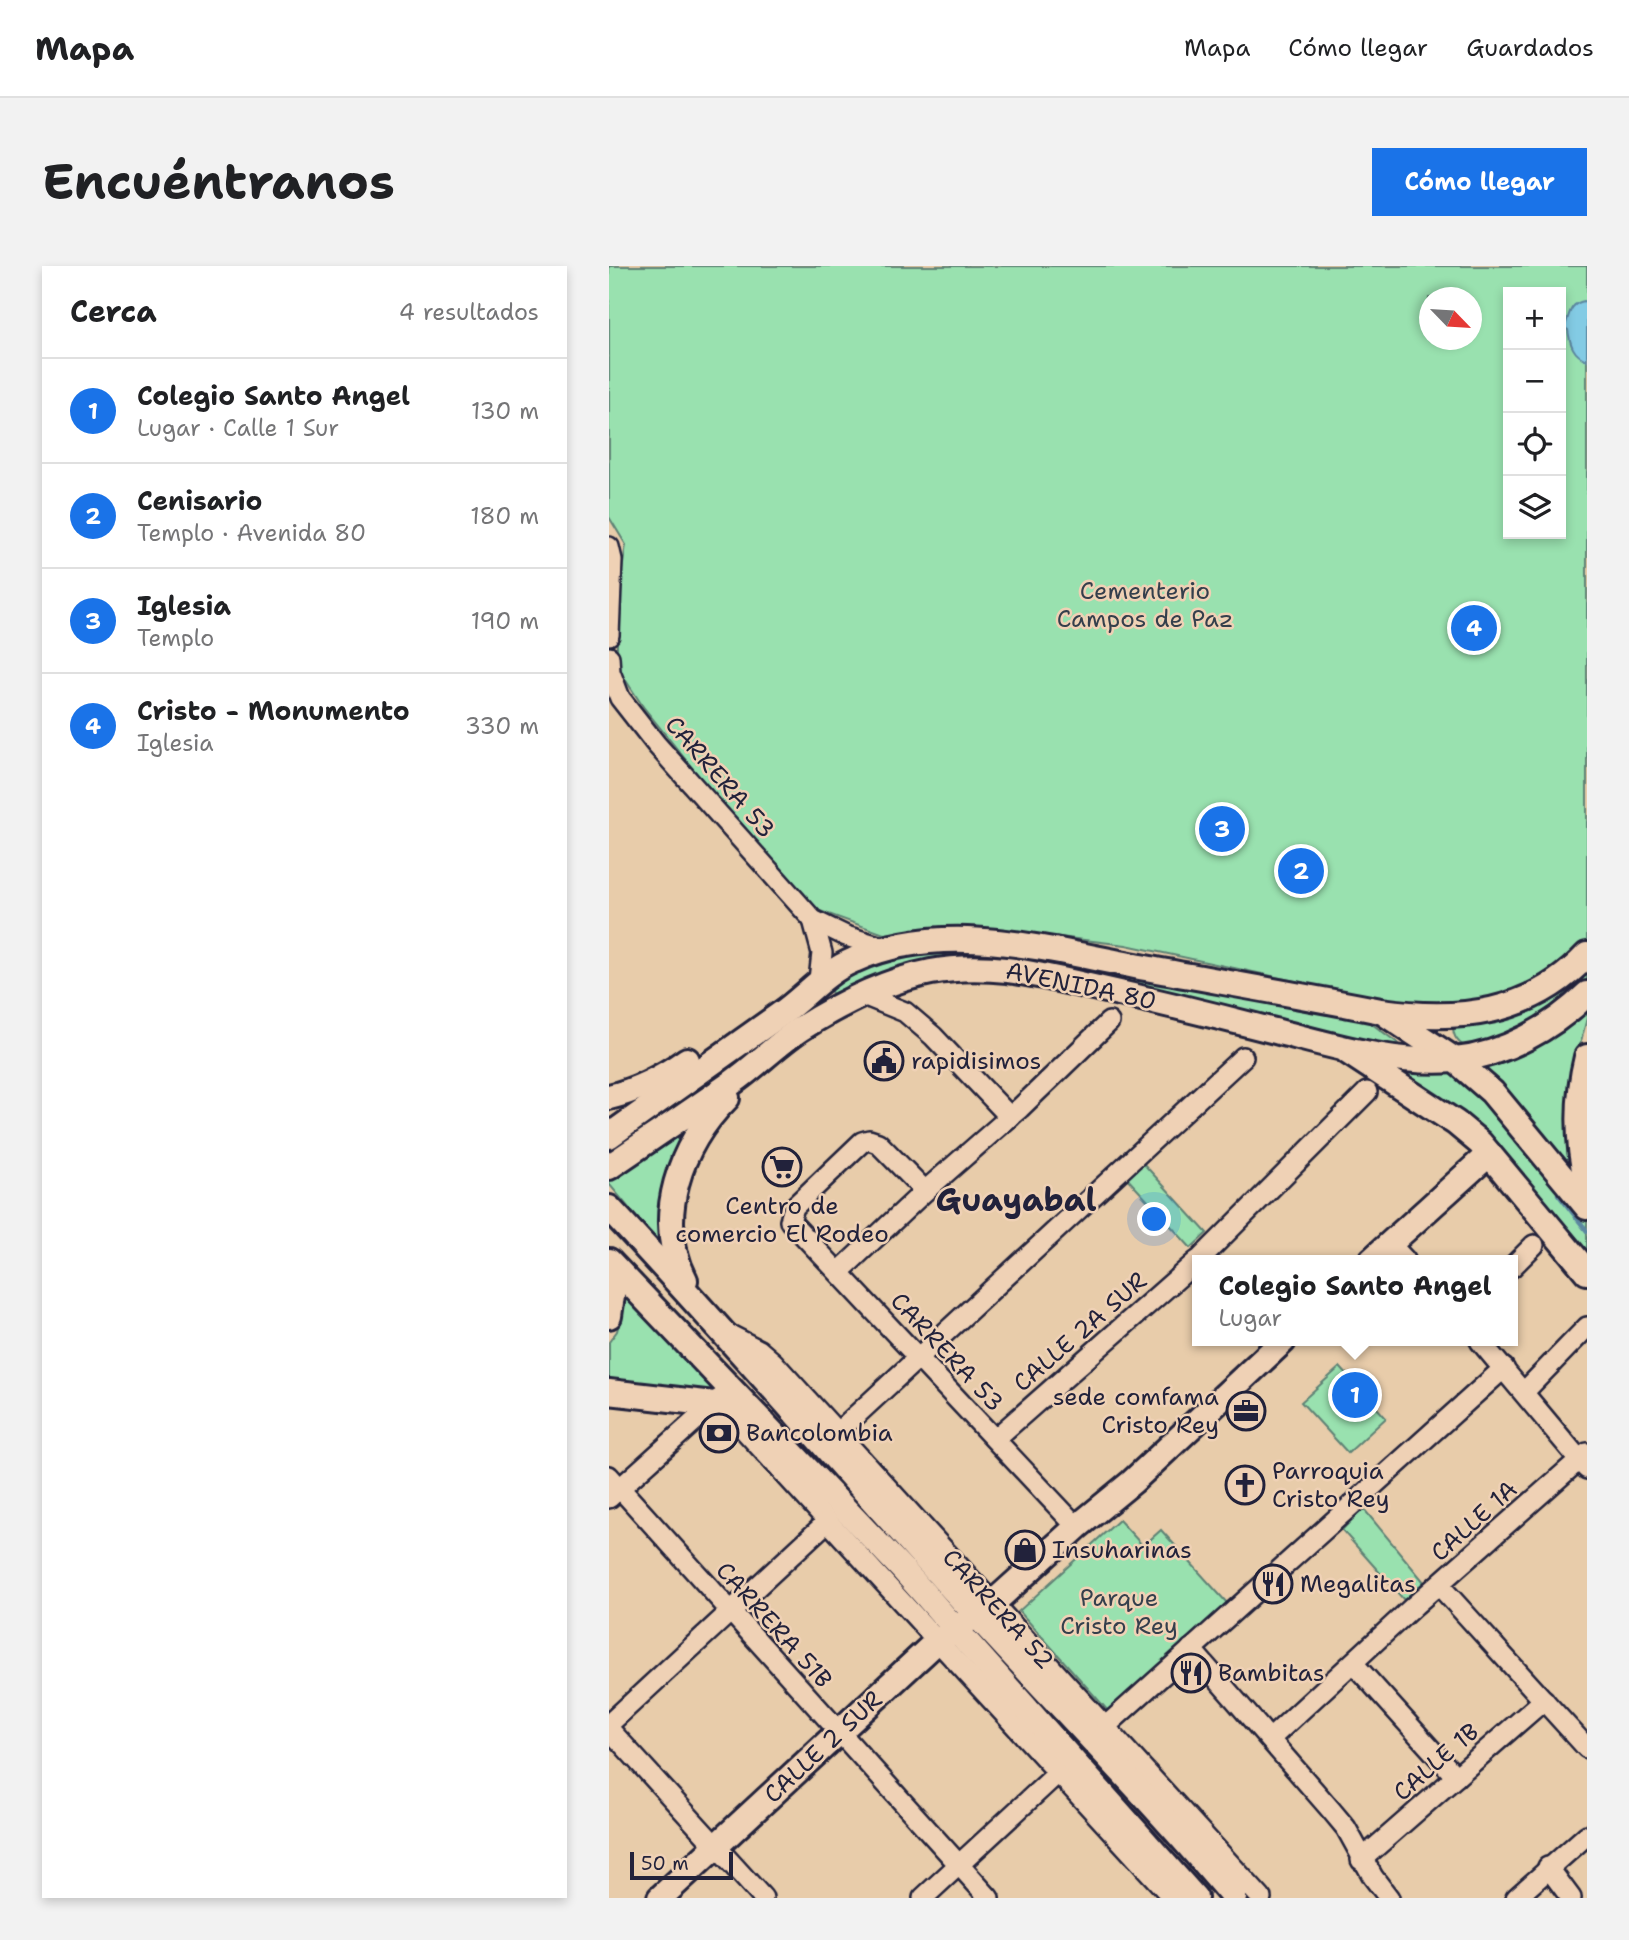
<!DOCTYPE html>
<html lang="es">
<head>
<meta charset="utf-8">
<style>
  :root { --surface:#fff; --page:#f2f2f2; --text:#202124; --muted:#757577; --line:#e0e0e0; --accent:#1a73e8 }
  body { margin:0; font-family:"Shantell Sans",sans-serif; background:var(--page); color:var(--text) }
  .controls { position:absolute; right:21px; top:21px; display:grid; overflow:hidden; border-radius:0px; box-shadow:0 4px 10px #0003 }
  .controls button { width:63px; height:63px; display:grid; place-items:center; padding:0; border:0; border-bottom:2px solid var(--line); background:var(--surface); color:var(--text); font:35px sans-serif }
  .compass { position:absolute; left:810px; top:21px; width:63px; height:63px; border-radius:50%; background:var(--surface); box-shadow:0 4px 10px #0003; rotate:115deg }
  .scale { position:absolute; left:21px; bottom:18px; width:103px; box-sizing:border-box; padding-left:7px; border:4px solid #22223b; border-top:0; font-size:19px; line-height:24px; white-space:nowrap; color:#22223b; -webkit-text-stroke:5px #efd1b5; paint-order:stroke }
  .you { position:absolute; left:546px; top:954px; width:24px; height:24px; margin:-18px; border:5px solid #fff; border-radius:50%; background:#1a73e8; box-shadow:0 0 0 10px #1a73e833 }
  .badge { display:grid; place-items:center; width:46px; height:46px; border-radius:50%; background:var(--accent); color:#fff; font-size:23px; font-weight:700 }
  .pin { position:absolute; translate:-50% -50%; border:4px solid #fff; box-shadow:0 2px 7px #0006 }
  .popup { position:absolute; left:583px; top:989px; width:326px; height:91px; box-sizing:border-box; display:grid; place-content:center; border-radius:0px; background:var(--surface); filter:drop-shadow(0 2px 5px #0005); font-size:23px; white-space:nowrap; color:var(--muted) }
  .popup b { font-size:26px; color:var(--text) }
  .popup::after { content:''; position:absolute; left:50%; top:100%; margin-left:-14px; border:14px solid transparent; border-top-color:var(--surface) }
  .list { margin:0; padding:0; list-style:none }
  h2 { display:flex; justify-content:space-between; align-items:center; height:91px; margin:0; padding:0 28px; font-size:30px }
  h2 small { font-size:23px; font-weight:400; color:var(--muted) }
  .list li { display:grid; grid-template-columns:46px 1fr auto; gap:21px; align-items:center; box-sizing:border-box; height:105px; padding:0 28px; border-top:2px solid var(--line) }
  .list b { display:block; font-size:26px; white-space:nowrap }
  .list p { margin:0; font-size:23px; white-space:nowrap; color:var(--muted) }
  .list em { font-size:23px; font-style:normal; color:var(--muted) }
  .icon { flex:none; width:38px; height:38px; fill:none; stroke:currentColor; stroke-width:2; stroke-linecap:round; stroke-linejoin:round }
  .map { position:relative; flex:none; width:978px; height:1632px; overflow:hidden; border-radius:0px }
  header { display:flex; align-items:center; gap:42px; box-sizing:border-box; height:98px; padding:0 35px; background:var(--surface); border-bottom:2px solid var(--line) }
  header strong { font-size:33px }
  nav { display:flex; gap:38px; margin-inline-start:auto; font-size:24px }
  .intro { display:flex; align-items:center; justify-content:space-between; box-sizing:border-box; height:168px; padding:0 42px }
  h1 { margin:0; font-size:49px }
  .button { padding:18px 32px; border-radius:0px; background:var(--accent); color:#fff; font-size:24px; font-weight:700 }
  main { display:flex; gap:42px; padding:0 42px }
  aside { flex:1; background:var(--surface); border-radius:0px; box-shadow:0 4px 10px #0003 }
  .map>svg:first-child { display:block }
</style>
</head>
<body>
<header>
<strong>Mapa</strong>
<nav><a>Mapa</a><a>Cómo llegar</a><a>Guardados</a></nav>
</header>
<div class="intro"><h1>Encuéntranos</h1><a class="button">Cómo llegar</a></div>
<main>
<aside>
<h2>Cerca<small>4 resultados</small></h2>
<ul class="list">
<li><span class="badge">1</span><div><b>Colegio Santo Angel</b><p>Lugar · Calle 1 Sur</p></div><em>130 m</em></li>
<li><span class="badge">2</span><div><b>Cenisario</b><p>Templo · Avenida 80</p></div><em>180 m</em></li>
<li><span class="badge">3</span><div><b>Iglesia</b><p>Templo</p></div><em>190 m</em></li>
<li><span class="badge">4</span><div><b>Cristo - Monumento</b><p>Iglesia</p></div><em>330 m</em></li>
</ul>
</aside>
<div class="map">
<svg width="978" height="1632" viewBox="0 0 978 1632">
  <rect width="100%" height="100%" fill="#e8ccaa"/>
  <filter id="ink" filterUnits="userSpaceOnUse"><feTurbulence type="fractalNoise" baseFrequency=".0143" numOctaves="2"/><feDisplacementMap in="SourceGraphic" scale="14" xChannelSelector="R" yChannelSelector="G"/><feConvolveMatrix kernelMatrix="1 2 1 2 8 2 1 2 1" color-interpolation-filters="sRGB"/></filter>
  <g filter="url(#ink)">
    <!-- green -->
    <g fill="#99e1af" stroke="#5e8275" stroke-width="2" fill-rule="evenodd">
      <path d="M0 0H978V676L950 704 911 726 851 742 799 739 517 679 375 662 325 663 275 668 200 641 179 621 35 442 8 401V336L17 279 0 251ZM899 26H952V268H899ZM820 32H862V74H820Z"/>
      <path d="M324 681 394 684 752 750 797 783 636 747 295 701 261 711 223 728 219 717 240 706Z"/>
      <path d="M978 701V719L905 767 857 781C847 776 842 767 845 756Z"/>
      <path d="M978 745V752L965 802 972 922 869 798 895 792 930 780Z"/>
      <path d="M837 801 874 830 978 950V991L772 803Z"/>
      <path d="M100 839 53 982 0 918V909Z"/>
      <path d="M532 895 598 967 582 982 516 910Z"/>
      <path d="M17 1029 111 1124 104 1129 0 1118V1076L8 1065Z"/>
      <path d="M731 1101 777 1152 739 1187 692 1136Z"/>
      <path d="M754 1242 815 1316 795 1334 733 1264Z"/>
      <path d="M510 1254 534 1280 552 1264 619 1338 500 1446 410 1345Z"/>
    </g>
    <!-- water -->
    <path fill="#83cbe4" stroke="#5c87a0" stroke-width="2" d="M975 35 978 36V94C964 89 961 78 959 64L955 62C961 50 959 38 975 35Z"/>
    <g fill="none" stroke-linecap="round" stroke-linejoin="round">
      <!-- stream -->
      <path stroke="#5c87a0" stroke-width="4.5" d="M949 928 978 965"/>
      <defs>
        <g id="minor">
          <path d="M0 281 3 294 0 369"/>
          <path d="M0 391 1 406 11 432 47 478 204 654 237 670 279 683"/>
          <path d="M204 654 213 687 210 714"/>
          <path d="M254 729 296 746 324 770 401 851"/>
          <path d="M316 925 269 877 260 874 253 876 185 941 181 955 468 1261"/>
          <path d="M781 978 796 994"/>
          <path d="M590 994 758 826"/>
          <path d="M903 1001 925 979"/>
          <path d="M230 1006 316 925 411 842 500 756"/>
          <path d="M121 1069 150 1084 164 1096 652 1632"/>
          <path d="M871 1075 978 1203"/>
          <path d="M915 1126 978 1061"/>
          <path d="M120 1137 123 1149 127 1155 564 1632"/>
          <path d="M229 1166 634 791"/>
          <path d="M386 1173 588 995"/>
          <path d="M0 1210 380 1632"/>
          <path d="M0 1232 110 1133"/>
          <path d="M830 1319 978 1482"/>
          <path d="M582 1383 722 1544 737 1562 764 1611 780 1632"/>
          <path d="M745 1398 847 1511"/>
          <path d="M0 1458 218 1256"/>
          <path d="M497 1460 895 1102"/>
          <path d="M0 1463 154 1632"/>
          <path d="M661 1473 806 1339 978 1187"/>
          <path d="M752 1594 935 1434"/>
          <path d="M939 1601 962 1632"/>
          <path d="M314 1632 450 1506"/>
          <path d="M907 1632 978 1569"/>
        </g>
        <g id="major">
          <path d="M778 749 846 794 883 826 978 941"/>
          <path d="M739 786 847 857 871 877 978 1006"/>
          <path d="M978 791C967 835 968 875 978 918"/>
          <path d="M0 831C30 824 54 811 78 794"/>
          <path d="M0 870C58 829 115 788 173 747 198 729 216 706 245 694 338 652 447 686 542 703 619 717 695 730 772 745 849 756 922 749 978 689"/>
          <path d="M0 901C41 873 83 845 124 816 147 800 167 779 191 763 230 738 276 715 322 706 376 696 423 707 475 719 538 733 600 748 662 764 722 779 784 799 846 794 895 789 943 762 978 728"/>
          <path d="M0 942C118 1068 231 1199 347 1327 439 1429 537 1527 625 1632"/>
          <path d="M763 994 880 888"/>
          <path d="M0 995 295 1305 586 1632"/>
          <path d="M0 1004 4 1022 0 1050"/>
          <path d="M76 1014C44 951 71 879 118 832"/>
          <path d="M0 1126 105 1138 123 1149"/>
          <path d="M51 1632 325 1378 384 1337 468 1261 523 1216 674 1075"/>
        </g>
      </defs>
      <!-- minor casing -->
      <use href="#minor" stroke="#22223b" stroke-width="24"/>
      <!-- major casing -->
      <use href="#major" stroke="#22223b" stroke-width="30"/>
      <!-- minor -->
      <use href="#minor" stroke="#efd1b5" stroke-width="19"/>
      <!-- major -->
      <use href="#major" stroke="#efd1b5" stroke-width="24"/>
    </g>
  </g>
  <!-- icons -->
  <defs>
    <symbol id="civic-ring" viewBox="-11 -11 22 22"><circle r="9.5" fill="#efd1b5" stroke="#22223b" stroke-width="1.5"/><path d="M-.6-6.5H3V-4.5H.6V-3L4-1V1h2V6H-6V1h2V-1L-.6-3ZM-1.2 2.5V6h2.4V2.5Z" fill="#22223b"/></symbol>
    <symbol id="supermarket-ring" viewBox="-11 -11 22 22"><circle r="9.5" fill="#efd1b5" stroke="#22223b" stroke-width="1.5"/><path d="M-6-5.5h2.5l.6 2H6L4.5 2H-2.5L-4.4-4H-6ZM-1.5 3.2a1.3 1.3 0 1 0 .1 0ZM3 3.2a1.3 1.3 0 1 0 .1 0Z" fill="#22223b"/></symbol>
    <symbol id="office-ring" viewBox="-11 -11 22 22"><circle r="9.5" fill="#efd1b5" stroke="#22223b" stroke-width="1.5"/><path d="M-6-3h4V-5.5h4V-3h4V5H-6ZM-1-4.5V-3h2v-1.5ZM-6 0V1H6V0Z" fill="#22223b"/></symbol>
    <symbol id="bank-ring" viewBox="-11 -11 22 22"><circle r="9.5" fill="#efd1b5" stroke="#22223b" stroke-width="1.5"/><path d="M-6-4H6V4H-6ZM0-2.3a2.3 2.3 0 1 0 0 4.6a2.3 2.3 0 1 0 0-4.6Z" fill="#22223b"/></symbol>
    <symbol id="church-ring" viewBox="-11 -11 22 22"><circle r="9.5" fill="#efd1b5" stroke="#22223b" stroke-width="1.5"/><path d="M-1.2-6h2.4v3.5h3.3v2.4h-3.3V6h-2.4V-.1h-3.3v-2.4h3.3Z" fill="#22223b"/></symbol>
    <symbol id="shop-ring" viewBox="-11 -11 22 22"><circle r="9.5" fill="#efd1b5" stroke="#22223b" stroke-width="1.5"/><path d="M-5-2.5h2.3a2.7 3.5 0 0 1 5.4 0H5L5.5 6h-11ZM-1.5-2.5h3a1.5 2.3 0 0 0-3 0Z" fill="#22223b"/></symbol>
    <symbol id="restaurant-ring" viewBox="-11 -11 22 22"><circle r="9.5" fill="#efd1b5" stroke="#22223b" stroke-width="1.5"/><path d="M-5-6h1v4h1v-4h1v4h1v-4h1v5L-1.5 .5V6h-2V.5L-5-1ZM5-6V6H3V1.5H1.5Q1.5-4 5-6Z" fill="#22223b"/></symbol>
  </defs>
  <g fill-rule="evenodd">
    <use href="#civic-ring" x="253" y="773" width="44" height="44"/>
    <use href="#supermarket-ring" x="151" y="879" width="44" height="44"/>
    <use href="#office-ring" x="615" y="1123" width="44" height="44"/>
    <use href="#bank-ring" x="88" y="1145" width="44" height="44"/>
    <use href="#church-ring" x="614" y="1197" width="44" height="44"/>
    <use href="#shop-ring" x="394" y="1262" width="44" height="44"/>
    <use href="#restaurant-ring" x="642" y="1296" width="44" height="44"/>
    <use href="#restaurant-ring" x="560" y="1385" width="44" height="44"/>
  </g>
  <g text-anchor="middle" dominant-baseline="central" stroke-width="5" stroke-linejoin="round" paint-order="stroke">
    <!-- park labels -->
    <g font-size="24" fill="#343f4c" stroke="#efd1b5">
      <text x="536" y="325">Cementerio<tspan x="536" dy="28">Campos de Paz</tspan></text>
      <text x="510" y="1332">Parque<tspan x="510" dy="28">Cristo Rey</tspan></text>
    </g>
    <!-- street labels -->
    <g font-size="24" fill="#22223b" stroke="#efd1b5">
      <text transform="translate(111 511) rotate(49)">CARRERA 53</text>
      <text transform="translate(472 720) rotate(12)">AVENIDA 80</text>
      <text transform="translate(471 1066) rotate(-41)">CALLE 2A SUR</text>
      <text transform="translate(338 1086) rotate(47)">CARRERA 53</text>
      <text transform="translate(865 1255) rotate(-42)">CALLE 1A</text>
      <text transform="translate(389 1343) rotate(48)">CARRERA 52</text>
      <text transform="translate(165 1359) rotate(48)">CARRERA 51B</text>
      <text transform="translate(214 1481) rotate(-43)">CALLE 2 SUR</text>
      <text transform="translate(827 1496) rotate(-41)">CALLE 1B</text>
    </g>
    <!-- poi labels -->
    <g font-size="24" fill="#22223b" stroke="#efd1b5" text-anchor="start">
      <text x="302" y="795">rapidisimos</text>
      <text x="173" y="940" text-anchor="middle">Centro de<tspan x="173" dy="28">comercio El Rodeo</tspan></text>
      <text x="610" y="1131" text-anchor="end">sede comfama<tspan x="610" dy="28">Cristo Rey</tspan></text>
      <text x="137" y="1167">Bancolombia</text>
      <text x="663" y="1205">Parroquia<tspan x="663" dy="28">Cristo Rey</tspan></text>
      <text x="443" y="1284">Insuharinas</text>
      <text x="691" y="1318">Megalitas</text>
      <text x="609" y="1407">Bambitas</text>
    </g>
    <!-- district labels -->
    <g font-size="32" font-weight="bold" fill="#22223b" stroke="#efd1b5">
      <text x="407" y="933">Guayabal</text>
    </g>
  </g>
</svg>
<div class="controls">
<button>+</button>
<button>−</button>
<button><svg class="icon" aria-label="locate" viewBox="0 0 24 24"><circle cx="12" cy="12" r="6"/><path d="M12 2v4M12 18v4M2 12h4M18 12h4"/></svg></button>
<button><svg class="icon" aria-label="layers" viewBox="0 0 24 24"><path d="M12 4l9 5-9 5-9-5zM3 14l9 5 9-5"/></svg></button>
</div>
<svg class="compass" viewBox="-18 -18 36 36"><path d="M0-13l5 13h-10z" fill="#e53935"/><path d="M0 13l5-13h-10z" fill="#757577"/></svg>
<div class="scale">50 m</div>
<div class="you"></div>
<div class="pin badge" style="left:746px;top:1129px">1</div>
<div class="popup"><b>Colegio Santo Angel</b>Lugar</div>
<div class="pin badge" style="left:692px;top:605px">2</div>
<div class="pin badge" style="left:613px;top:563px">3</div>
<div class="pin badge" style="left:865px;top:362px">4</div>
</div>
</main>
</body>
</html>
